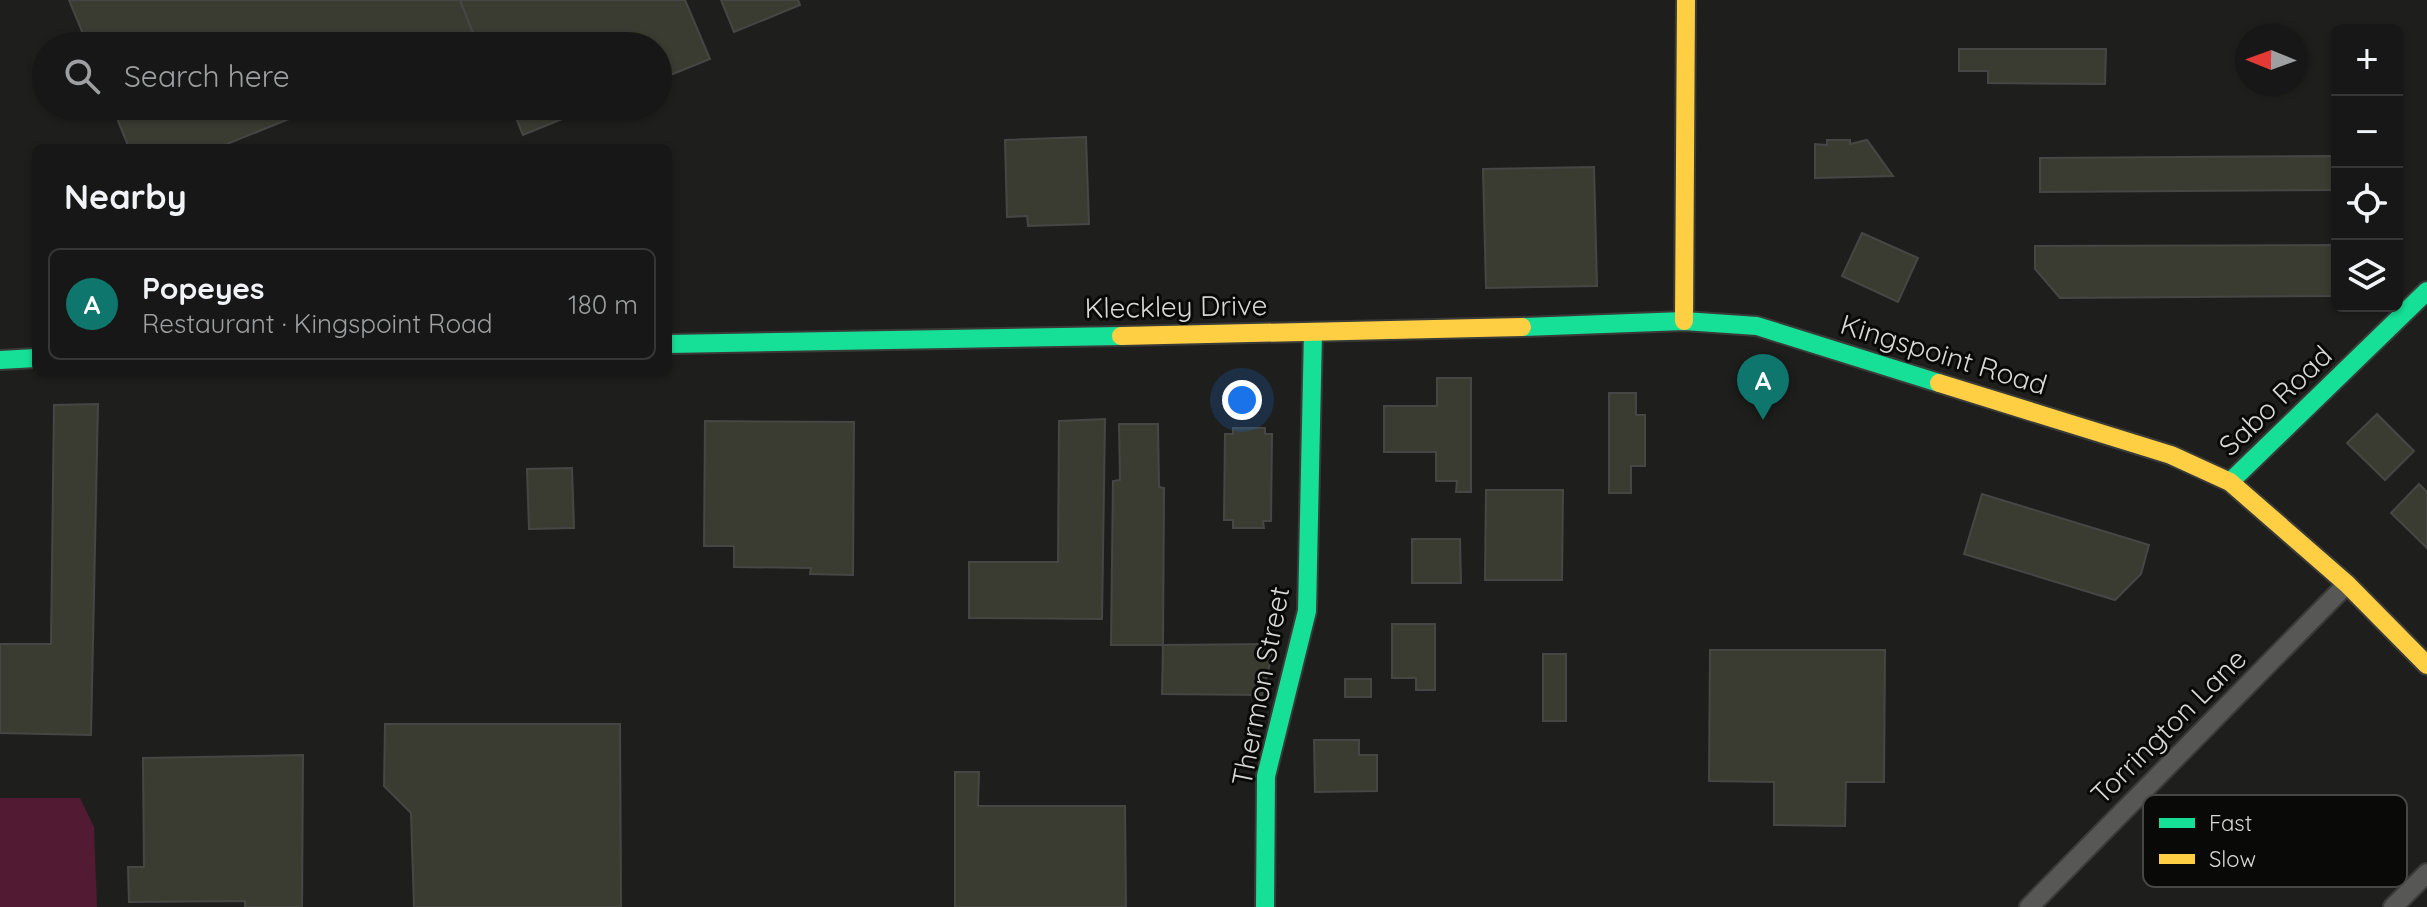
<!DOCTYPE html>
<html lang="en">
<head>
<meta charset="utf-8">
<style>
  :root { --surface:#161716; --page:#232423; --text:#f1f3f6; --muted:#9e9fa1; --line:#353635; --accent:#0f766e }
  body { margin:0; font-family:Quicksand,sans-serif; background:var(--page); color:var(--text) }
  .controls { position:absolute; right:24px; top:24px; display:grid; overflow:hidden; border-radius:12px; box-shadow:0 2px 6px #0004 }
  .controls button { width:72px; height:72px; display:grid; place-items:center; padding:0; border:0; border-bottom:2px solid var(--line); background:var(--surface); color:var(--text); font:40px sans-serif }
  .compass { position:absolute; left:2235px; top:24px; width:72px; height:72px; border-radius:50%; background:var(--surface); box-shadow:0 2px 6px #0004; rotate:271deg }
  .you { position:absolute; left:1242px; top:400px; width:28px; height:28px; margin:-20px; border:6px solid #fff; border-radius:50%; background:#1a73e8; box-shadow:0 0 0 12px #1a73e833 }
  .badge { display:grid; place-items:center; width:52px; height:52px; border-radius:50%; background:var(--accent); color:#fff; font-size:26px; font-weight:700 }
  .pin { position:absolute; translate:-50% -66px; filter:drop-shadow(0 2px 4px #0008) }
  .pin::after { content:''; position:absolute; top:42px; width:28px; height:24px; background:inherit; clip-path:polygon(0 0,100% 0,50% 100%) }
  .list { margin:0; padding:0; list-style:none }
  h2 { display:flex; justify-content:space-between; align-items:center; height:104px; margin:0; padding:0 32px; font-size:34px }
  h2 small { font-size:26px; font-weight:400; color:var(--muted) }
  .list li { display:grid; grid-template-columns:52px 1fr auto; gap:24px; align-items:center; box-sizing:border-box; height:112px; margin:0 16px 16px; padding:0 16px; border:2px solid var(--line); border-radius:12px }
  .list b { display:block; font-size:30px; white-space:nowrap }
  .list p { margin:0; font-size:26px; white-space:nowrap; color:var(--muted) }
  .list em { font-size:26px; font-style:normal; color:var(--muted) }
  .icon { flex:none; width:44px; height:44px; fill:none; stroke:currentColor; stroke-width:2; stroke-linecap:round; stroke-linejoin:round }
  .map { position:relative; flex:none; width:2427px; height:907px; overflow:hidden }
  .search { position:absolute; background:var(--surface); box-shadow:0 2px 6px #0004; left:32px; top:32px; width:640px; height:88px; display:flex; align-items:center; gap:20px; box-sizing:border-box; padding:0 28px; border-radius:44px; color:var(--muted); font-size:30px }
  .panel { position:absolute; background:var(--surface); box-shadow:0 2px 6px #0004; left:32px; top:144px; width:640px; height:232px; border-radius:12px }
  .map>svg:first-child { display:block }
</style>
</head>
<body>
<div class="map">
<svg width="2427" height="907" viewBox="0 0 2427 907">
  <rect width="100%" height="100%" fill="#1e1f1d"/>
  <!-- green -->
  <path fill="#531a33" d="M0 798H80L94 827 97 907H0Z"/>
  <!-- building -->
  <g fill="#3a3c32" stroke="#464745" stroke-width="2">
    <path d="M69 0H460L477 43 469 46H88Z"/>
    <path d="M460 0H685L710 59 658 80V46H486L484 40 477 43Z"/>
    <path d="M721 0H798L800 5 734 32Z"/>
    <path d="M1959 49H2106L2105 84 1988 83V71H1959Z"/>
    <path d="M112 106H321L217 148H129Z"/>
    <path d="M511 106H594L523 135Z"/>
    <path d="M1086 137 1089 224 1028 226 1027 216 1007 217 1005 140Z"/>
    <path d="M1827 140H1850V144L1867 140 1893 176 1815 178V144L1827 145Z"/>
    <path d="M2337 156V190L2040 192V158Z"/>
    <path d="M1594 167 1597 286 1486 288 1483 169Z"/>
    <path d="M1862 233 1918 258 1898 302 1842 276Z"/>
    <path d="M2337 245V296L2060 298 2035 269V246Z"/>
    <path d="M1437 378H1471V492H1456L1457 481H1436V452H1384V406H1437Z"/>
    <path d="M1609 393H1636V415H1645V466H1631V493H1609Z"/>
    <path d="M98 404 91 735 0 733V644H51L54 405Z"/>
    <path d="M2377 414 2414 451 2385 480 2347 443Z"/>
    <path d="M1105 419 1102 619 969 618V562H1058L1059 421Z"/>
    <path d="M705 421 854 422 853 575 810 574 811 568 734 567V546H704Z"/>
    <path d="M1119 424H1158L1159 487 1164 488 1163 645H1111L1113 481 1120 480Z"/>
    <path d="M1233 428H1265V434H1272L1271 521H1263L1264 528H1233V520H1224L1225 434H1233Z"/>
    <path d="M572 468 574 528 529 529 527 469Z"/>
    <path d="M2419 484 2427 492V548L2391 513Z"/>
    <path d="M1486 490H1563L1562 580H1485Z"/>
    <path d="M1982 494 2149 545 2141 574 2115 600 1964 554Z"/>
    <path d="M1412 539H1460L1461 583H1412Z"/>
    <path d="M1392 624H1435V690H1416V678H1392Z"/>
    <path d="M1275 644 1262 695 1162 694 1163 645Z"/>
    <path d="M1710 650H1885L1884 782H1846L1845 826 1774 825V782L1709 781Z"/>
    <rect x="1543" y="654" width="23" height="67"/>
    <rect x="1345" y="679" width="26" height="18"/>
    <path d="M385 724H620L621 907H414L411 813 384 786Z"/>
    <path d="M1314 740H1359V755H1377V791L1315 792Z"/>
    <path d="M303 755 302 907H245V901L129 902 128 867H144L143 758Z"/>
    <path d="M955 772H979L978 806H1125L1126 907H955Z"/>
  </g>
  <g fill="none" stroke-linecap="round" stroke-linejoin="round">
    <defs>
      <g id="street">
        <path d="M2029 907 2347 584"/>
        <path d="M2393 907 2427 873"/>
      </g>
      <g id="fast">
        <path d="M1522 327 1684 321 1757 326 1939 383"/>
        <path d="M668 344 1121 336"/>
        <path d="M0 360 36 358"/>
        <path d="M2230 482 2427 291"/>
        <path d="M1265 907 1266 776 1307 611 1313 332"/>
      </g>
      <g id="slow">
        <path d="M1684 321 1686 0"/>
        <path d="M1121 336 1522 327"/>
        <path d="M1939 383 2171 455 2230 482 2347 584 2427 665"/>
      </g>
    </defs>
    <!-- street casing -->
    <use href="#street" stroke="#3a3b38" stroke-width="22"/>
    <!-- fast casing -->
    <use href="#fast" stroke="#3a3b38" stroke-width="22"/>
    <!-- slow casing -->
    <use href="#slow" stroke="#3a3b38" stroke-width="22"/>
    <!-- street -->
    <use href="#street" stroke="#575856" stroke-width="18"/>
    <!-- fast -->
    <use href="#fast" stroke="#16e098" stroke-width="18"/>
    <!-- slow -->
    <use href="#slow" stroke="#ffcf43" stroke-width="18"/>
  </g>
  <g text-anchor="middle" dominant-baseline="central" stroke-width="6" stroke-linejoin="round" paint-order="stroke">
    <!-- street labels -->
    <g font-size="28" fill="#d8d9d6" stroke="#090908">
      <text transform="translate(1176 306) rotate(-1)">Kleckley Drive</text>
      <text transform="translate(1944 354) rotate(17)">Kingspoint Road</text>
      <text transform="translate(2275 400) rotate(-44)">Sabo Road</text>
      <text transform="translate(1260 686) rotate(-79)">Thermon Street</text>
      <text transform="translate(2168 726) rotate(-45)">Torrington Lane</text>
    </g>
  </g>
  <!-- legend -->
  <rect x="2143" y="795" width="264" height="92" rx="12" fill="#090908" stroke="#474746" stroke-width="2"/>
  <rect x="2159" y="818" width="36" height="10" fill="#16e098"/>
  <rect x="2159" y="854" width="36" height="10" fill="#ffcf43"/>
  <g font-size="22" fill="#d8d9d6">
    <text x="2209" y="831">Fast</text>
    <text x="2209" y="867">Slow</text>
  </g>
</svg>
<div class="controls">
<button>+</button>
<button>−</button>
<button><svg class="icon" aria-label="locate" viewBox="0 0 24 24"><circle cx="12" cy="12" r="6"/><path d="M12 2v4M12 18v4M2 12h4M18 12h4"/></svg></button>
<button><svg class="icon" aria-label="layers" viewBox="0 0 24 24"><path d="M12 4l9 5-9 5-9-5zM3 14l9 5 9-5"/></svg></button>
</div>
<svg class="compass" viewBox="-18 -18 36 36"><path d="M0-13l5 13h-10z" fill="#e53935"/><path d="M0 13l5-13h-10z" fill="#9e9fa1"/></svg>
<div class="you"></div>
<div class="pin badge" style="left:1763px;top:420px">A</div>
<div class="search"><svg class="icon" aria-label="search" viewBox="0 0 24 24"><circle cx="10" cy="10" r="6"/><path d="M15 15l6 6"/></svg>Search here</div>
<section class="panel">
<h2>Nearby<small></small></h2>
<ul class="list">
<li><span class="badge">A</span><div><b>Popeyes</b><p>Restaurant · Kingspoint Road</p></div><em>180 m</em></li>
</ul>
</section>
</div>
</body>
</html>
